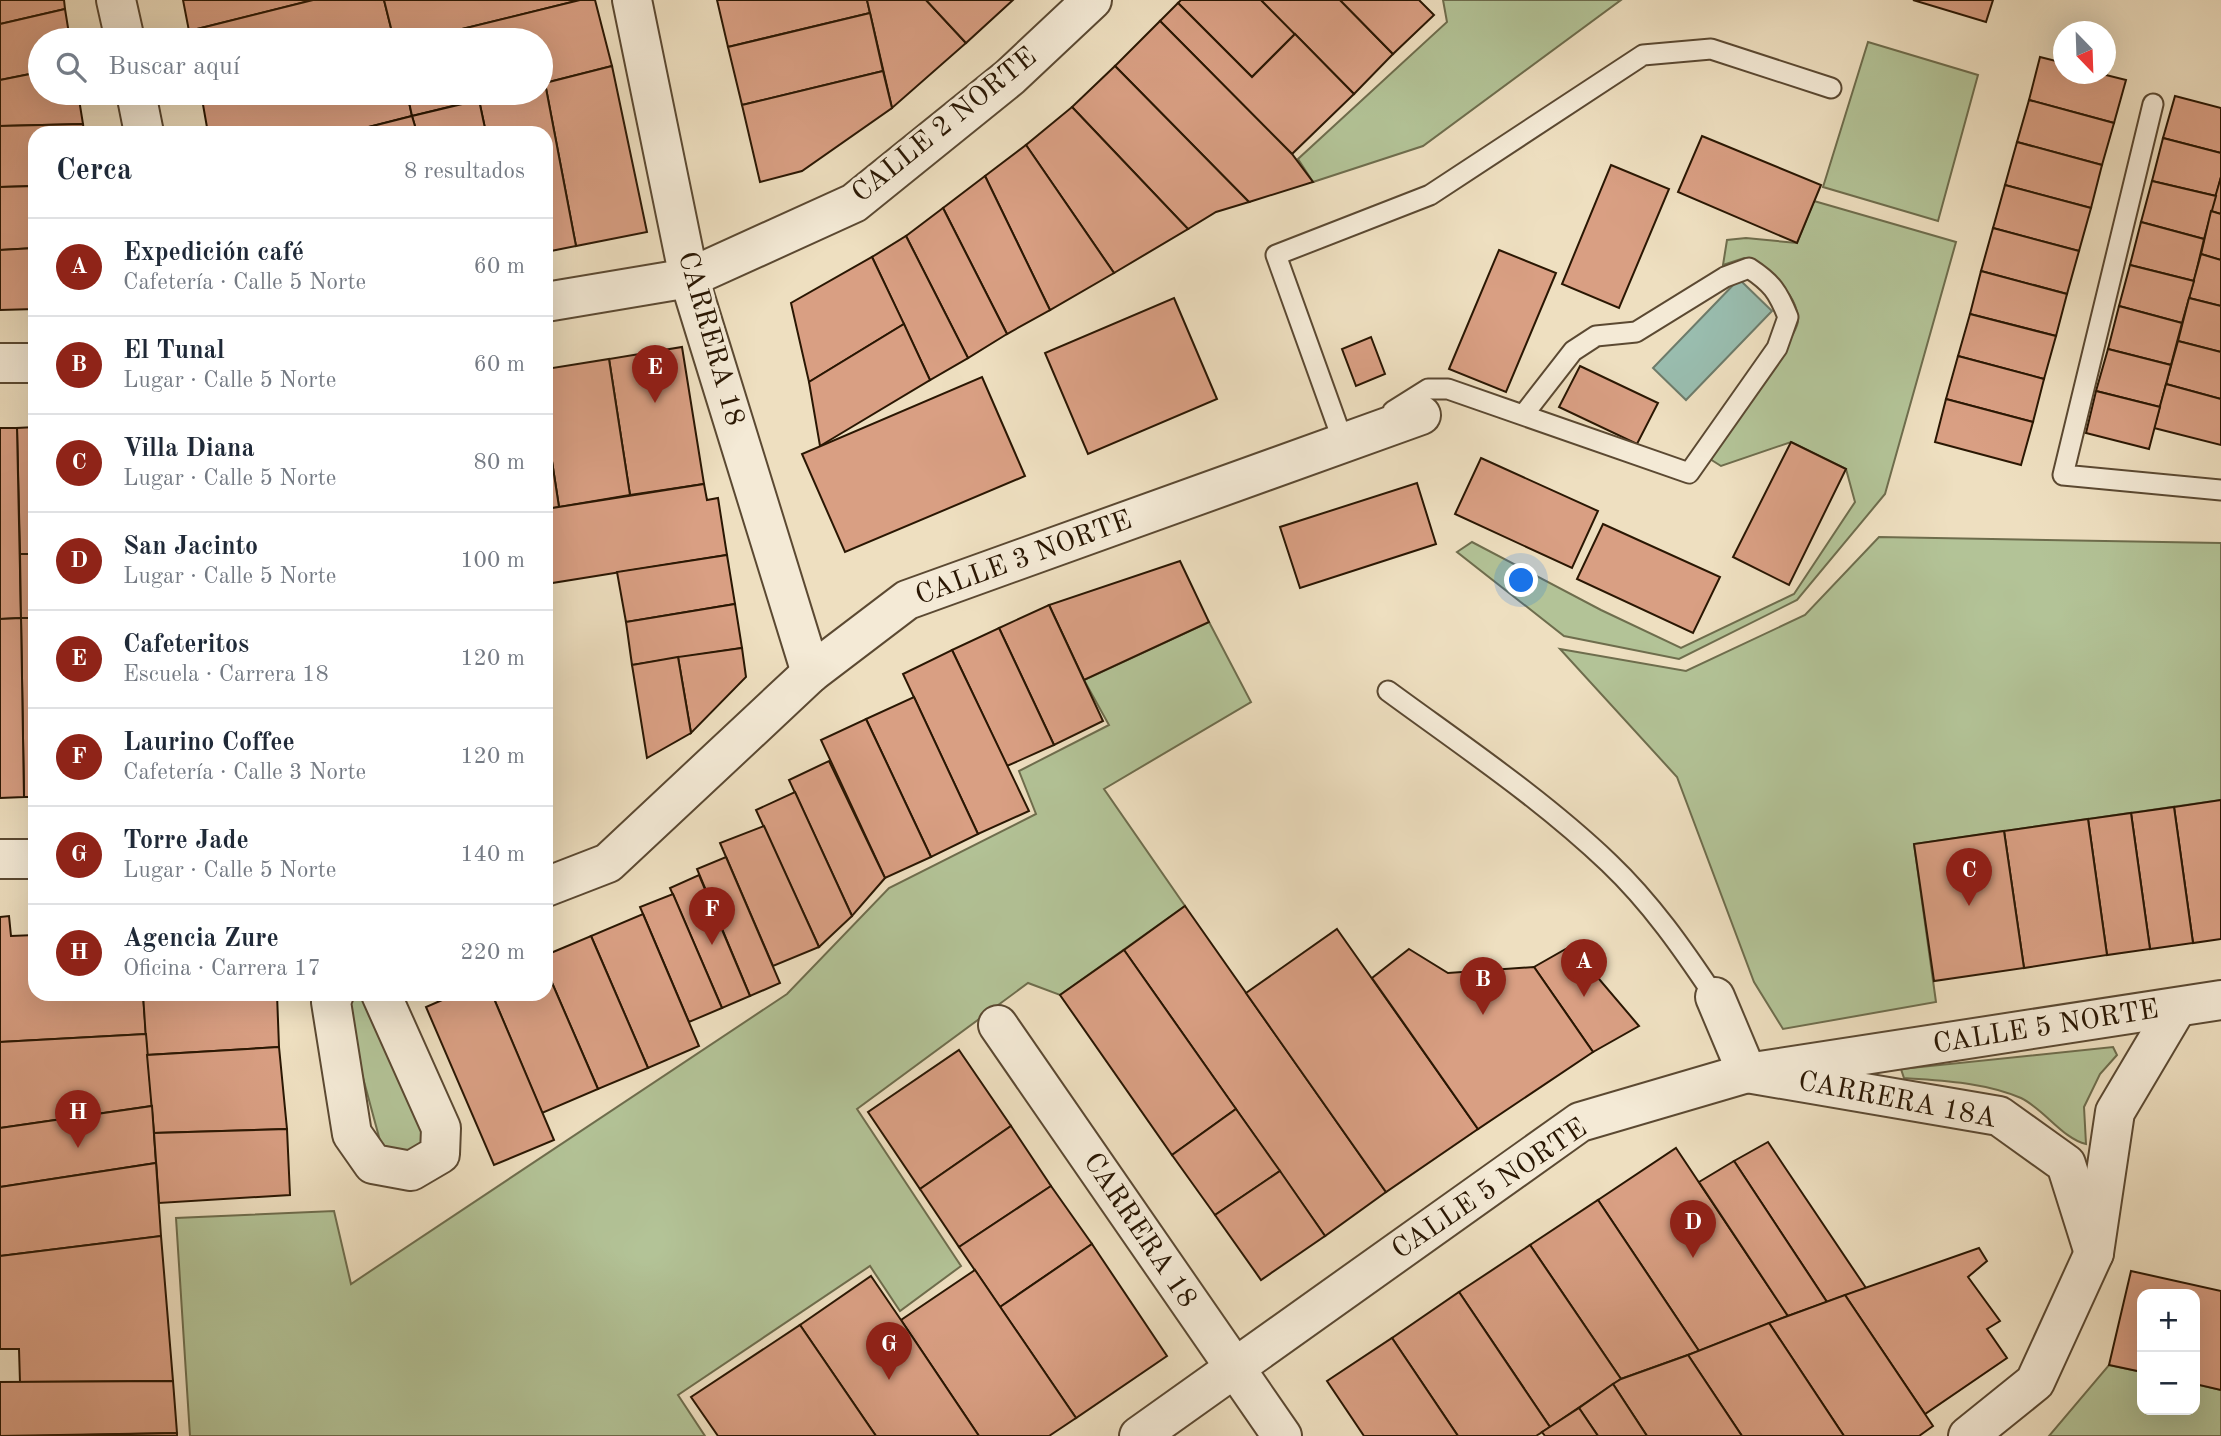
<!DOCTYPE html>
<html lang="es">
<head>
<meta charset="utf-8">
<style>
  :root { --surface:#fff; --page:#f6f6f7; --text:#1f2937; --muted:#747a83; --line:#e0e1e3; --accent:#8f2418 }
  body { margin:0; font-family:"Old Standard TT",serif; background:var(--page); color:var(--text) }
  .controls { position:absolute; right:21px; bottom:21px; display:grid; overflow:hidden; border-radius:14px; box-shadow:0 7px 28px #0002 }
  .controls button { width:63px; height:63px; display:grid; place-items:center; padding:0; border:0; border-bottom:2px solid var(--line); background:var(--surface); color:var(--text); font:35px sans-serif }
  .compass { position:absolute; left:2053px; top:21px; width:63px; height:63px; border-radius:50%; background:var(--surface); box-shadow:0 7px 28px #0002; rotate:157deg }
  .you { position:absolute; left:1522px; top:581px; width:24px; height:24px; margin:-18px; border:5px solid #fff; border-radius:50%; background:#1a73e8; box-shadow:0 0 0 10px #1a73e833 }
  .badge { display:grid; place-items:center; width:46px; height:46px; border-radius:50%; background:var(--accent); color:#fff; font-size:23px; font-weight:700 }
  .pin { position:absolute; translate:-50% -58px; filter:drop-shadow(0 2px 4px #0008) }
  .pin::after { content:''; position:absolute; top:37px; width:24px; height:21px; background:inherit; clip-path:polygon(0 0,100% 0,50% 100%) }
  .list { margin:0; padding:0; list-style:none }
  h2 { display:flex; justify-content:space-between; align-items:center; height:91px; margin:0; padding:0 28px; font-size:30px }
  h2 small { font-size:23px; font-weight:400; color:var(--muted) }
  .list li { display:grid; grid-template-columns:46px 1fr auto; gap:21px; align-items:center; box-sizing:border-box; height:98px; padding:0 28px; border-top:2px solid var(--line) }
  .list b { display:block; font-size:26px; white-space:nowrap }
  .list p { margin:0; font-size:23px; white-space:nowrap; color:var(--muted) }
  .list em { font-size:23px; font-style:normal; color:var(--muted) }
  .icon { flex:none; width:38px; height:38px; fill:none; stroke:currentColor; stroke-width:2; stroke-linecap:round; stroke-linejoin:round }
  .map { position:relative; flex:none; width:2221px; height:1436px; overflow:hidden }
  .search { position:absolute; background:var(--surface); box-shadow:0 7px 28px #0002; left:28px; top:28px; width:525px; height:77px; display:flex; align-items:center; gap:18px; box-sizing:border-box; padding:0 24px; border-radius:38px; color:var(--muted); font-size:26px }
  .panel { position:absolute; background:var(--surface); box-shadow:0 7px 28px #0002; left:28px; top:126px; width:525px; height:875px; border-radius:21px }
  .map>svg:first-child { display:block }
</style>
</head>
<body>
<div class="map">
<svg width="2221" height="1436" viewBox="0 0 2221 1436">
  <rect width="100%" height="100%" fill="#eedfc0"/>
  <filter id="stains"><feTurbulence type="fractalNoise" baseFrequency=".00286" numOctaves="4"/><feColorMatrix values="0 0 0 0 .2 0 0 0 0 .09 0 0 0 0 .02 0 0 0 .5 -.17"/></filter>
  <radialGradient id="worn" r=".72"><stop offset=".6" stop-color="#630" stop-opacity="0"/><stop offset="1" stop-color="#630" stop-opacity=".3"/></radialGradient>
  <!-- green -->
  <g fill="#b3c397" stroke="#6e6d4d" stroke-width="2">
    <path d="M1443 0H1621L1423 146 1313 182 1298 159 1447 22Z"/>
    <path d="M1868 42 1978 75 1938 221 1823 187Z"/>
    <path d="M1814 201 1956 242 1885 494 1797 600 1679 659 1564 636 1457 552 1472 542 1601 610 1681 648 1794 594 1855 502 1846 469 1791 442 1721 466 1710 459C1724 439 1798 337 1798 321 1798 292 1766 270 1744 258L1723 265 1727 240 1746 238 1797 243Z"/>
    <path d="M1879 537 2221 543V800L1914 844 1936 1002 1783 1029 1754 982 1677 777 1560 649 1686 671 1805 615Z"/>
    <path d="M1209 622 1251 702 1104 789 1185 906 1060 995 1028 983 857 1109 961 1266 900 1311 870 1266 678 1395 705 1436H190L176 1218 334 1211 351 1284 787 994 889 888 1036 814 1019 771 1109 725 1084 680Z"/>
    <path d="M349 994H360L369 997 424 1133 419 1153 382 1148 343 1004Z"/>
    <path d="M2113 1047 2117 1055 2100 1074 2084 1107 2086 1144C2063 1139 2044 1109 2021 1098 1984 1082 1943 1081 1904 1078L1901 1069Z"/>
    <path d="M2109 1365 2142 1372V1410H2195V1384L2221 1390V1436H2049Z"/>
  </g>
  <!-- water -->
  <path fill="#99bdaf" stroke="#6d7b6a" stroke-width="2" d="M1739 279 1772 311 1686 400 1653 368Z"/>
  <!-- building -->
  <g fill="#d99f83" stroke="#2a1703" stroke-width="2">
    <path d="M0 0H64L65 9 0 24Z"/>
    <path d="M183 0H313L189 31Z"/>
    <path d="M313 0H384L394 40H191L189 31Z"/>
    <path d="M384 0H580L417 40H394Z"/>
    <path d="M580 0H595L612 66 541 84V40H417Z"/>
    <path d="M717 0H867L870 13 728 47Z"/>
    <path d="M867 0H926L966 43 892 108Z"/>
    <path d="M926 0H1013L966 43Z"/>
    <path d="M1181 0H1261L1295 34 1252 77 1178 3Z"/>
    <path d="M1261 0H1340L1393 54 1354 94Z"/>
    <path d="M1340 0H1419L1434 15 1393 54Z"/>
    <path d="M1913 0H1993L1986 22Z"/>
    <path d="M1178 3 1252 77 1295 34 1354 94 1292 154 1160 21Z"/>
    <path d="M65 9 70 40H40V72L0 80V24Z"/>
    <path d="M870 13 883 71 742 105 728 47Z"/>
    <path d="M1160 21 1292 154 1313 182 1249 202 1115 66Z"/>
    <path d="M2040 57 2064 63V74H2102L2126 80 2114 123 2029 100Z"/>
    <path d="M612 66 647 232 576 246 545 83Z"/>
    <path d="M1115 66 1249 202 1216 212 1188 229 1072 107Z"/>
    <path d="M883 71 892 108 802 171 760 182 742 105Z"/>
    <path d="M40 72V93H78L83 124 0 126V80Z"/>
    <path d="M545 83 576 246 546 252V133H486L479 100 506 93H541V84Z"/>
    <path d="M225 93H407L412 116 345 133H208L202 99Z"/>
    <path d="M407 93H506L412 116Z"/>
    <path d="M2175 96 2221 108V153L2163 138Z"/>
    <path d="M479 100 486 133H417L412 116Z"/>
    <path d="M2029 100 2114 123 2102 165 2017 142Z"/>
    <path d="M1072 107 1188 229 1114 273 1026 145Z"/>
    <path d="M412 116 417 133H345Z"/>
    <path d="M83 124 84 133H35V186L0 187V126Z"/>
    <path d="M1702 136 1821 185 1797 243 1678 192Z"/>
    <path d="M2163 138 2221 153V177L2216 196 2152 181Z"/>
    <path d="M2017 142 2102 165 2091 208 2005 185Z"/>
    <path d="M1026 145 1114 273 1050 310 985 176Z"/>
    <path d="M1611 165 1669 189 1619 308 1562 284Z"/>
    <path d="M985 176 1050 310 1007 334 943 208Z"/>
    <path d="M2221 177V214L2211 211Z"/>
    <path d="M2152 181 2216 196 2204 239 2141 222Z"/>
    <path d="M2005 185 2091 208 2079 251 1993 228Z"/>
    <path d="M35 186V248L0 250V187Z"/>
    <path d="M943 208 1007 334 968 358 906 236Z"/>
    <path d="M2211 211 2221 214V260L2201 254Z"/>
    <path d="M2141 222 2204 239 2194 281 2130 265Z"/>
    <path d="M1993 228 2079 251 2067 294 1981 271Z"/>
    <path d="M906 236 968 358 930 380 872 257Z"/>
    <path d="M35 248V309L0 310V250Z"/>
    <path d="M1499 250 1556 273 1506 392 1449 369Z"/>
    <path d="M2201 254 2221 260V306L2189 298Z"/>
    <path d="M872 257 904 324 809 382 791 303Z"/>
    <path d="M2130 265 2194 281 2182 323 2119 306Z"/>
    <path d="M1981 271 2067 294 2056 336 1970 314Z"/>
    <path d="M1174 298 1217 399 1088 454 1045 353Z"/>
    <path d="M2189 298 2221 306V352L2178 341Z"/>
    <path d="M2119 306 2182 323 2171 365 2108 349Z"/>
    <path d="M1970 314 2056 336 2044 379 1958 356Z"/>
    <path d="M904 324 930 380 820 446 809 382Z"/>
    <path d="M1371 337 1385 374 1356 386 1342 349Z"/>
    <path d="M2178 341 2221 352V399L2166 384Z"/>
    <path d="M682 347 704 484 630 495 609 359Z"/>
    <path d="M2108 349 2171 365 2160 407 2096 391Z"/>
    <path d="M1958 356 2044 379 2033 422 1946 399Z"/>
    <path d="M609 359 630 495 559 507 546 422V369Z"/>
    <path d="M1580 366 1658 403 1637 444 1559 407Z"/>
    <path d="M982 377 1025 476 845 552 802 454Z"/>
    <path d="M2166 384 2221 399V445L2154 428Z"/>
    <path d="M2096 391 2160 407 2149 449 2086 433Z"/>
    <path d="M1946 399 2033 422 2021 465 1935 442Z"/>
    <path d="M546 422 559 507 546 509Z"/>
    <path d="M35 427V554H20L17 428Z"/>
    <path d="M0 428H17L21 618 0 619Z"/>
    <path d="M1791 442 1846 469 1789 585 1733 557Z"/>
    <path d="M1481 458 1598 511 1572 568 1455 514Z"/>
    <path d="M1417 483 1436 544 1300 588 1280 527Z"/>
    <path d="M704 484 707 500 718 498 727 555 546 584V509Z"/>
    <path d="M1603 524 1720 577 1693 633 1577 579Z"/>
    <path d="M20 554H35V618H21Z"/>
    <path d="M727 555 735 604 626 622 617 572Z"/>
    <path d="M1180 561 1209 622 1084 680 1049 605Z"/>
    <path d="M735 604 742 648 632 665 626 622Z"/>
    <path d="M1049 605 1103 721 1054 745 999 628Z"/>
    <path d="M21 618H35V797H24Z"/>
    <path d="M21 618 24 797 0 798V619Z"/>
    <path d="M999 628 1054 745 1007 766 952 650Z"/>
    <path d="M742 648 746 677 691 733 678 657Z"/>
    <path d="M952 650 1029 811 978 834 903 674Z"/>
    <path d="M678 657 691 733 647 758 632 665Z"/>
    <path d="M914 697 978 834 931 857 866 719Z"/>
    <path d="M866 719 931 857 885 878 821 740Z"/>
    <path d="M829 761 885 878 852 916 789 780Z"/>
    <path d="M795 792 852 916 819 947 756 810Z"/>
    <path d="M2221 800V939L2193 943 2174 807Z"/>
    <path d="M2174 807 2193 943 2150 949 2131 813Z"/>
    <path d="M2131 813 2150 949 2107 955 2088 819Z"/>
    <path d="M2088 819 2107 955 2024 968 2004 831Z"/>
    <path d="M764 826 819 947 773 966 720 843Z"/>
    <path d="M2004 831 2024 968 1934 981 1914 844Z"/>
    <path d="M726 857 780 983 750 996 697 869Z"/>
    <path d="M699 875 750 996 722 1008 670 888Z"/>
    <path d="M673 894 722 1008 689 1022 640 907Z"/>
    <path d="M1185 906 1386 1192 1325 1236 1124 950Z"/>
    <path d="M643 914 699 1046 648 1068 591 936Z"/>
    <path d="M9 916 11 936 35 935V994H143L146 1034 0 1042V917Z"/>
    <path d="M1337 929 1478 1129 1386 1192 1246 993Z"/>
    <path d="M591 936 648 1068 598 1089 546 969V955Z"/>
    <path d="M1571 946 1639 1026 1593 1052 1534 967Z"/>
    <path d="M1409 949 1448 973 1534 967 1593 1052 1478 1129 1372 978Z"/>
    <path d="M1124 950 1236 1109 1172 1155 1060 995Z"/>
    <path d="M546 969 598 1089 542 1113 492 994H546Z"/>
    <path d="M143 994H277L279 1047 147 1055Z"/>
    <path d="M456 994H492L554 1140 494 1165 426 1007Z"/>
    <path d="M146 1034 152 1106 0 1128V1042Z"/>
    <path d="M279 1047 287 1129 154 1133 147 1055Z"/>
    <path d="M959 1050 1011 1126 920 1189 868 1112Z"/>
    <path d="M152 1106 156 1163 0 1187V1128Z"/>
    <path d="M1236 1109 1280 1171 1215 1215 1172 1155Z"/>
    <path d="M1011 1126 1051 1186 959 1247 920 1189Z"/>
    <path d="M287 1129 290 1195 159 1203 154 1133Z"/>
    <path d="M1768 1142 1786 1169 1866 1288 1827 1302 1734 1161Z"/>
    <path d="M1676 1148 1788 1316 1699 1351 1598 1200Z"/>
    <path d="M1734 1161 1827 1302 1788 1316 1699 1182Z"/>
    <path d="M156 1163 161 1236 0 1256V1187Z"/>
    <path d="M1280 1171 1325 1236 1261 1280 1215 1215Z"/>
    <path d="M1051 1186 1092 1244 1000 1307 959 1247Z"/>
    <path d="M1598 1200 1699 1351 1621 1379 1530 1245Z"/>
    <path d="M161 1236 173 1381 20 1382 19 1349H0V1256Z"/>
    <path d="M1092 1244 1167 1356 1076 1418 1000 1307Z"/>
    <path d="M1530 1245 1621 1379 1550 1427 1459 1292Z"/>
    <path d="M1979 1248 1987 1261 1968 1277 2000 1321 1987 1329 2007 1358 1925 1414 1845 1295Z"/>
    <path d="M975 1270 1076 1418 1049 1436H979L901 1320Z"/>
    <path d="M2131 1271 2221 1291V1390L2195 1384V1294H2142V1372L2109 1365Z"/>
    <path d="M871 1276 901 1320 979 1436H876L800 1325Z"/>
    <path d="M1459 1292 1550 1427 1536 1436H1458L1392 1338Z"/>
    <path d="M1845 1295 1933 1426 1919 1436H1844L1769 1323Z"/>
    <path d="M1769 1323 1844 1436H1742L1688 1355Z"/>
    <path d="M800 1325 876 1436H718L691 1397Z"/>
    <path d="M1392 1338 1458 1436H1364L1327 1381Z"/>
    <path d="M1688 1355 1742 1436H1647L1613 1384 1621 1379Z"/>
    <path d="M173 1381 177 1433 0 1436V1382Z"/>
    <path d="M1613 1384 1647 1436H1598L1579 1408Z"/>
    <path d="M1579 1408 1598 1436H1545L1542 1432Z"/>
    <path d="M177 1433V1436H35Z"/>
  </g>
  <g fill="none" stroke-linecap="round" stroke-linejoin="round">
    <defs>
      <g id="service">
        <path d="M2153 104 2063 475 2221 490"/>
        <path d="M1393 411 1428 389H1448L1689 473 1777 348 1788 317C1778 292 1772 283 1749 268L1725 277 1636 332 1596 336 1573 351 1524 414"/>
        <path d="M1347 441 1344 444 1276 255 1430 195 1643 55 1711 49 1831 88"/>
        <path d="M1388 691C1463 746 1542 799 1609 863 1651 903 1683 949 1715 997"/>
      </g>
      <g id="minor">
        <path d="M116 0 125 40"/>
        <path d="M632 0 689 278 811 673"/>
        <path d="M136 93 144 133"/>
        <path d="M0 859H35"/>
        <path d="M546 887 608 863 811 673 907 600 1421 415"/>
        <path d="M334 994 331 1002 352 1134 373 1164 411 1171 440 1154 441 1128 381 994"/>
        <path d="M1715 997 1747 1073 1999 1116 2066 1164 2094 1253"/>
        <path d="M998 1025 1282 1436"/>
        <path d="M1968 1436 2035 1382 2094 1253 2115 1112 2176 1009"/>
      </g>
      <g id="tertiary">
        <path d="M546 302 689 278 854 203 1010 77 1092 0"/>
        <path d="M0 363H35"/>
        <path d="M1139 1436 1580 1122 1747 1073 2221 1000"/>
      </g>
    </defs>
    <!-- service casing -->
    <use href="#service" stroke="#5b4932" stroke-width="23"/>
    <!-- minor casing -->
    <use href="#minor" stroke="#5b4932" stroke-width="42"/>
    <!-- tertiary casing -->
    <use href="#tertiary" stroke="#5b4932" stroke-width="42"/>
    <!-- service -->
    <use href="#service" stroke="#f4ead6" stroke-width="19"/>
    <!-- minor -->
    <use href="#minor" stroke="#f4ead6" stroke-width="38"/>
    <!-- tertiary -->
    <use href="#tertiary" stroke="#f4ead6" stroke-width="38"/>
  </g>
  <g text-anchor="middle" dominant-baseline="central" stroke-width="7" stroke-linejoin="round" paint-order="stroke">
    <!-- street labels -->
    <g font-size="28" fill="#2a1703" stroke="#f4ead6">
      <text transform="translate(945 126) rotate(-39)">CALLE 2 NORTE</text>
      <text transform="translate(710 339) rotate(74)">CARRERA 18</text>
      <text transform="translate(1024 559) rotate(-20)">CALLE 3 NORTE</text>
      <text transform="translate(2046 1028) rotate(-9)">CALLE 5 NORTE</text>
      <text transform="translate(1897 1101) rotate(11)">CARRERA 18A</text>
      <text transform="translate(1490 1190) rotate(-34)">CALLE 5 NORTE</text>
      <text transform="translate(1139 1231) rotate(56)">CARRERA 18</text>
    </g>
  </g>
  <rect width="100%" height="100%" filter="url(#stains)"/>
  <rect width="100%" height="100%" fill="url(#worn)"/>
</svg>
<div class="controls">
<button>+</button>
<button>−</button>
</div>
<svg class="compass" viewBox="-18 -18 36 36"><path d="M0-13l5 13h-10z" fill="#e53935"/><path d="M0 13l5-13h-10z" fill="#747a83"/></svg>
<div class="you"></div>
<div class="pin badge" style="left:1584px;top:997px">A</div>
<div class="pin badge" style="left:1483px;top:1015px">B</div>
<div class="pin badge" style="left:1969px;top:906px">C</div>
<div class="pin badge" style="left:1693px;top:1258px">D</div>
<div class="pin badge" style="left:655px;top:403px">E</div>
<div class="pin badge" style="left:712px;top:945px">F</div>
<div class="pin badge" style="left:889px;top:1380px">G</div>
<div class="pin badge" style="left:78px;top:1148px">H</div>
<div class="search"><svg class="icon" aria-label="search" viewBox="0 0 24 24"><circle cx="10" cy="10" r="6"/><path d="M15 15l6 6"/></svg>Buscar aquí</div>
<section class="panel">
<h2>Cerca<small>8 resultados</small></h2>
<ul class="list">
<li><span class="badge">A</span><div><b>Expedición café</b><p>Cafetería · Calle 5 Norte</p></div><em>60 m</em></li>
<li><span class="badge">B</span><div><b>El Tunal</b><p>Lugar · Calle 5 Norte</p></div><em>60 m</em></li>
<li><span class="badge">C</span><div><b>Villa Diana</b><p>Lugar · Calle 5 Norte</p></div><em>80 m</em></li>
<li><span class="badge">D</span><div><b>San Jacinto</b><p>Lugar · Calle 5 Norte</p></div><em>100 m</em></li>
<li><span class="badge">E</span><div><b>Cafeteritos</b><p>Escuela · Carrera 18</p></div><em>120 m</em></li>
<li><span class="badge">F</span><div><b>Laurino Coffee</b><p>Cafetería · Calle 3 Norte</p></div><em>120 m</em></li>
<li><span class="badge">G</span><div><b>Torre Jade</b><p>Lugar · Calle 5 Norte</p></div><em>140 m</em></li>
<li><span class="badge">H</span><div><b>Agencia Zure</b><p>Oficina · Carrera 17</p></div><em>220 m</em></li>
</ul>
</section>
</div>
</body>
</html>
